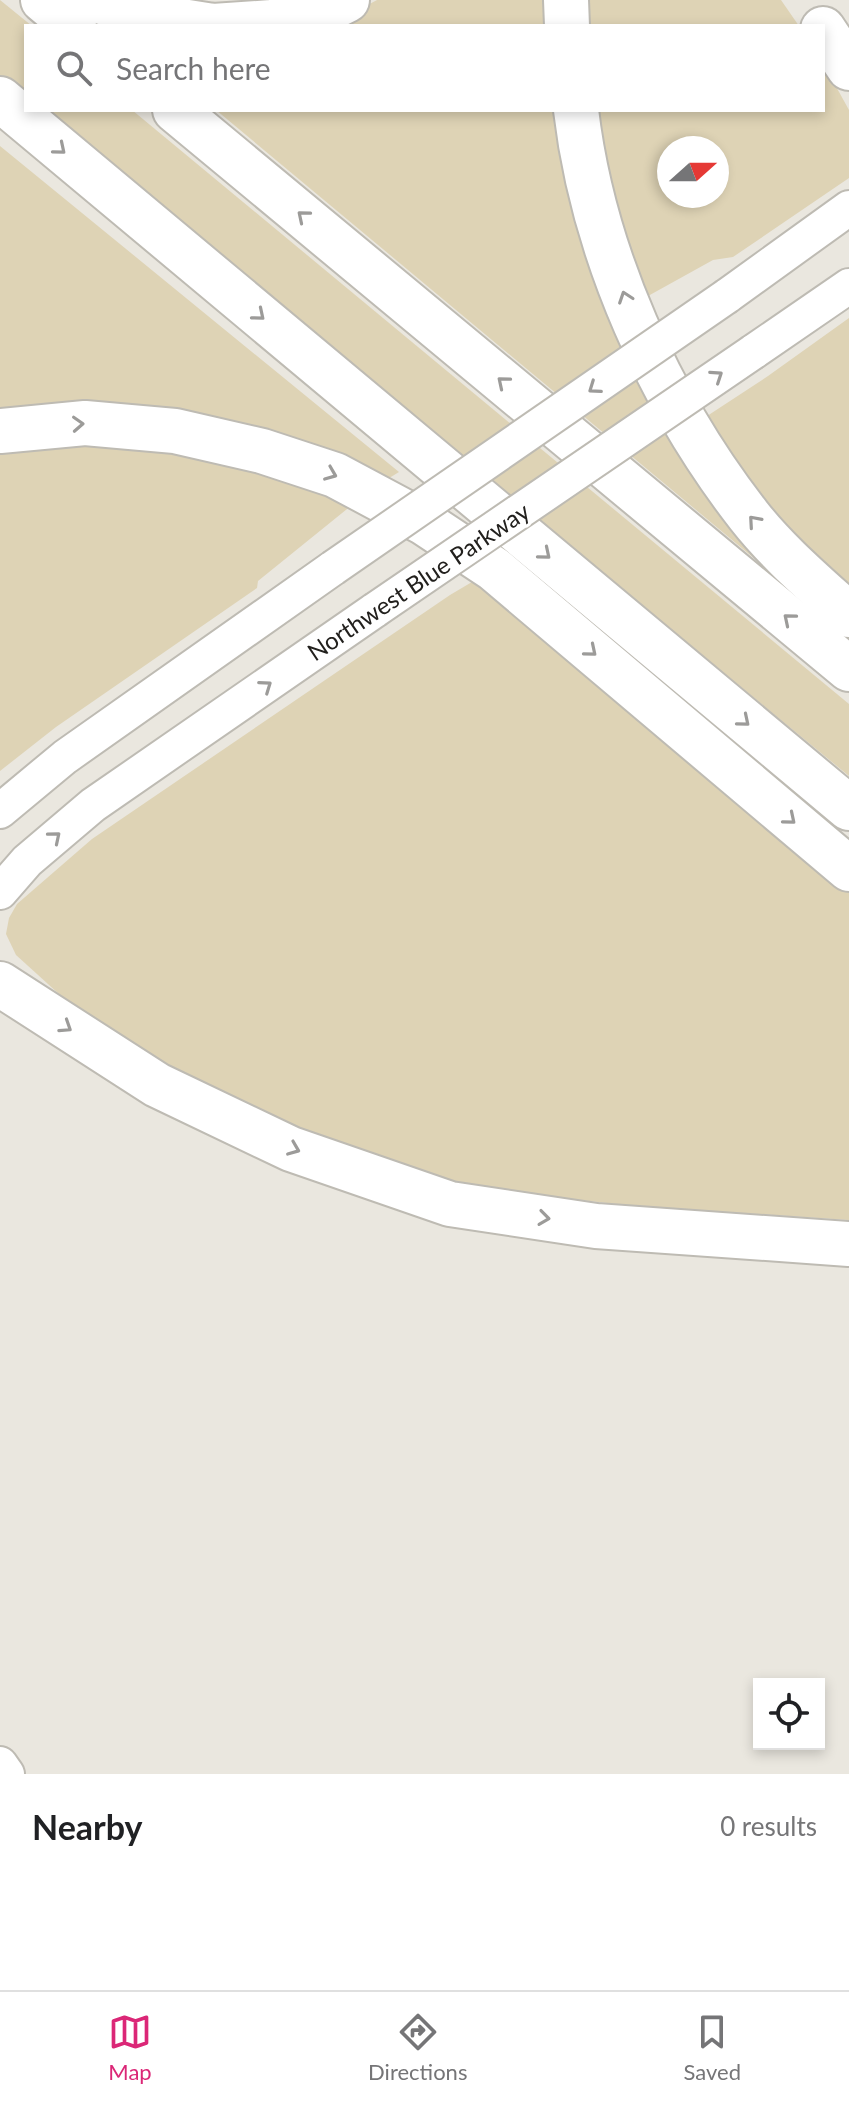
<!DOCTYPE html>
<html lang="en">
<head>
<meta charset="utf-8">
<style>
  :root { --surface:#fff; --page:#f6f6f6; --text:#202124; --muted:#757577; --line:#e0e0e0; --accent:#db2777 }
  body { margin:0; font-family:Lato,sans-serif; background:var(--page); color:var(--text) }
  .controls { position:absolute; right:24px; bottom:24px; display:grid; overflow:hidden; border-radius:0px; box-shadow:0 4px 12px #0003 }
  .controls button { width:72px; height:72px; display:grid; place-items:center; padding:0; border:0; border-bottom:2px solid var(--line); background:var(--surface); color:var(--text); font:40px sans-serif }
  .compass { position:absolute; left:657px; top:136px; width:72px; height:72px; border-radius:50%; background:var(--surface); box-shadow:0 4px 12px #0003; rotate:69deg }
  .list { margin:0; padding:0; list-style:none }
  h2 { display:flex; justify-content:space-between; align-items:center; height:104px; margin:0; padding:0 32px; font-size:34px }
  h2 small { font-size:26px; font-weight:400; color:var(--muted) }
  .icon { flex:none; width:44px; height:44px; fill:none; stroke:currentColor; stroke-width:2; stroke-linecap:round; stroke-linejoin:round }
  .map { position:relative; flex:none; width:849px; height:1774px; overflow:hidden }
  .search { position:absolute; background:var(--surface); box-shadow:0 4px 12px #0003; left:24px; right:24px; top:24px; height:88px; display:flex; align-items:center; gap:20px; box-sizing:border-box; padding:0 28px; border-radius:0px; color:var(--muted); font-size:30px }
  .sheet { height:216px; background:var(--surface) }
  nav { display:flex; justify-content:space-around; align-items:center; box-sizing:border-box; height:112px; border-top:2px solid var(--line); background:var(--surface); font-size:22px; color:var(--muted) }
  nav a { display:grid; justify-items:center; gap:4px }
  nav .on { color:var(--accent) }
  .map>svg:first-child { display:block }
</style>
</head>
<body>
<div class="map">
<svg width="849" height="1774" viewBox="0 0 849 1774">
  <rect width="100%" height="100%" fill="#eae7df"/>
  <!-- green -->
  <g fill="#ded3b5" fill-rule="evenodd">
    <path d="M0 0 32 26H26V99L0 77Z"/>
    <path d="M377 0H548L549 26H321L351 14Z"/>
    <path d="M576 0H781L799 26H576Z"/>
    <path d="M823 63 849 110V178L733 257 713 260 639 301 590 110H823ZM669 148H717V196H669Z"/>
    <path d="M40 110H132L849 704V776Z"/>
    <path d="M216 110H559L746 543 761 564Z"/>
    <path d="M0 146 399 472 386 480 47 405 0 408Z"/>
    <path d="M849 318V590L779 527 701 420 768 376Z"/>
    <path d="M60 441 232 459 352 505 258 581 257 588 56 727 0 771V447Z"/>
    <path d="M477 579 849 891V1220L634 1206 499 1191 403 1169 312 1137 207 1091 81 1014 16 955 6 934 9 918 17 904 92 839 450 595Z"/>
  </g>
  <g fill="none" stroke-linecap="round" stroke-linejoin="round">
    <defs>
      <g id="minor">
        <path d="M727 296 849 208"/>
        <path d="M753 352 849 286"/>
        <path d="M0 811 65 757 333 568"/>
        <path d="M0 892 27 861 93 805 375 610"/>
        <path d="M0 1764 7 1774"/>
      </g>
      <g id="highway">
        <path d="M43 0 74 26"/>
        <path d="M96 0 137 14 213 26 272 22 337 5 347 0"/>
        <path d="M566 0 567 26"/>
        <path d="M823 29 849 68"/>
        <path d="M0 99 849 808"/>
        <path d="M175 110 849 669"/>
        <path d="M576 110C593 254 660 402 749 516 778 553 815 584 849 615"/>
        <path d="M0 431 85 423 175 431 262 451 335 475 423 522 494 569 849 869"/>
        <path d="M0 984 157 1085 291 1149 450 1204 596 1226 849 1244"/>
      </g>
    </defs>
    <!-- minor casing -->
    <use href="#minor" stroke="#bebbb3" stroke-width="38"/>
    <!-- highway casing -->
    <use href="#highway" stroke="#bebbb3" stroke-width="48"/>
    <!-- minor -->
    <use href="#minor" stroke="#fff" stroke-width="34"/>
    <!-- highway -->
    <use href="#highway" stroke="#fff" stroke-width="44"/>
    <defs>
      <g id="minor-bridge">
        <path d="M333 568 727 296"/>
        <path d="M375 610 753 352"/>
      </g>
    </defs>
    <!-- minor-bridge casing -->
    <use href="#minor-bridge" stroke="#bebbb3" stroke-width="38" stroke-linecap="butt"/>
    <!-- minor-bridge -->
    <use href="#minor-bridge" stroke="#fff" stroke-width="34"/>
  </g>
  <!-- one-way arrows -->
  <defs><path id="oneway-chevron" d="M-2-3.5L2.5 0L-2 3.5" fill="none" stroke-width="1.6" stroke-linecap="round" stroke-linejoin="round" transform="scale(2)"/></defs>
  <g stroke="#9c9b99">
    <use href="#oneway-chevron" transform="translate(60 149) rotate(40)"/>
    <use href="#oneway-chevron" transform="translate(303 216) rotate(-140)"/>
    <use href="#oneway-chevron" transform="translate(625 297) rotate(-109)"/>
    <use href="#oneway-chevron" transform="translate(259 315) rotate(40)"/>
    <use href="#oneway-chevron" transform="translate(717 376) rotate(-34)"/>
    <use href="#oneway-chevron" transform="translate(503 382) rotate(-140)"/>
    <use href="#oneway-chevron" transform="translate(594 388) rotate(145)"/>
    <use href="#oneway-chevron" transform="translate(78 424) rotate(-3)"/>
    <use href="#oneway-chevron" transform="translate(331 474) rotate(22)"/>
    <use href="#oneway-chevron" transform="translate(754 521) rotate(-131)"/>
    <use href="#oneway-chevron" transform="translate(545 554) rotate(40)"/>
    <use href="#oneway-chevron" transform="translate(789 619) rotate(-140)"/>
    <use href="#oneway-chevron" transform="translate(591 651) rotate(40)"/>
    <use href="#oneway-chevron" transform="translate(266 686) rotate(-35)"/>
    <use href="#oneway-chevron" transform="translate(744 721) rotate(40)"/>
    <use href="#oneway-chevron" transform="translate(790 819) rotate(40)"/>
    <use href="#oneway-chevron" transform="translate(55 837) rotate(-40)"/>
    <use href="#oneway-chevron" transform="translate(66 1027) rotate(33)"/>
    <use href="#oneway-chevron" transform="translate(294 1149) rotate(22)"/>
    <use href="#oneway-chevron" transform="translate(544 1218) rotate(8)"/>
  </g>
  <g text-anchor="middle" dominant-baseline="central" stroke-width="6" stroke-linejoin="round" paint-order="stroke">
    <!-- street labels -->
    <g font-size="24" fill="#22201d" stroke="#fff">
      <text transform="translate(418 581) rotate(-34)">Northwest Blue Parkway</text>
    </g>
  </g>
</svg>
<div class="controls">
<button><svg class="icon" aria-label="locate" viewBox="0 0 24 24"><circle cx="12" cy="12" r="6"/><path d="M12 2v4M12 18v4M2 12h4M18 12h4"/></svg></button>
</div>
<svg class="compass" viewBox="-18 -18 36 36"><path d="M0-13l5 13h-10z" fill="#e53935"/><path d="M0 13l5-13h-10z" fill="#757577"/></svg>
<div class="search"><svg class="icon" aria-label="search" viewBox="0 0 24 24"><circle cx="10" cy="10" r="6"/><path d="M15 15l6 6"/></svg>Search here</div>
</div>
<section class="sheet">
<h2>Nearby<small>0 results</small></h2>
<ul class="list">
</ul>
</section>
<nav>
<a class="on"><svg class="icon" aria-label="map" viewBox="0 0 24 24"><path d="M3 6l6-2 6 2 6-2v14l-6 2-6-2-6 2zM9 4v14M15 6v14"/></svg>Map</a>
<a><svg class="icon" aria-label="directions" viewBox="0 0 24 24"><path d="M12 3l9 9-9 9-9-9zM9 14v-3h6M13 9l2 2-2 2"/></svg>Directions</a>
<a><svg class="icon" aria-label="saved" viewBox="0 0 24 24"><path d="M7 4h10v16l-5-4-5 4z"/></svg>Saved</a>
</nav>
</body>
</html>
